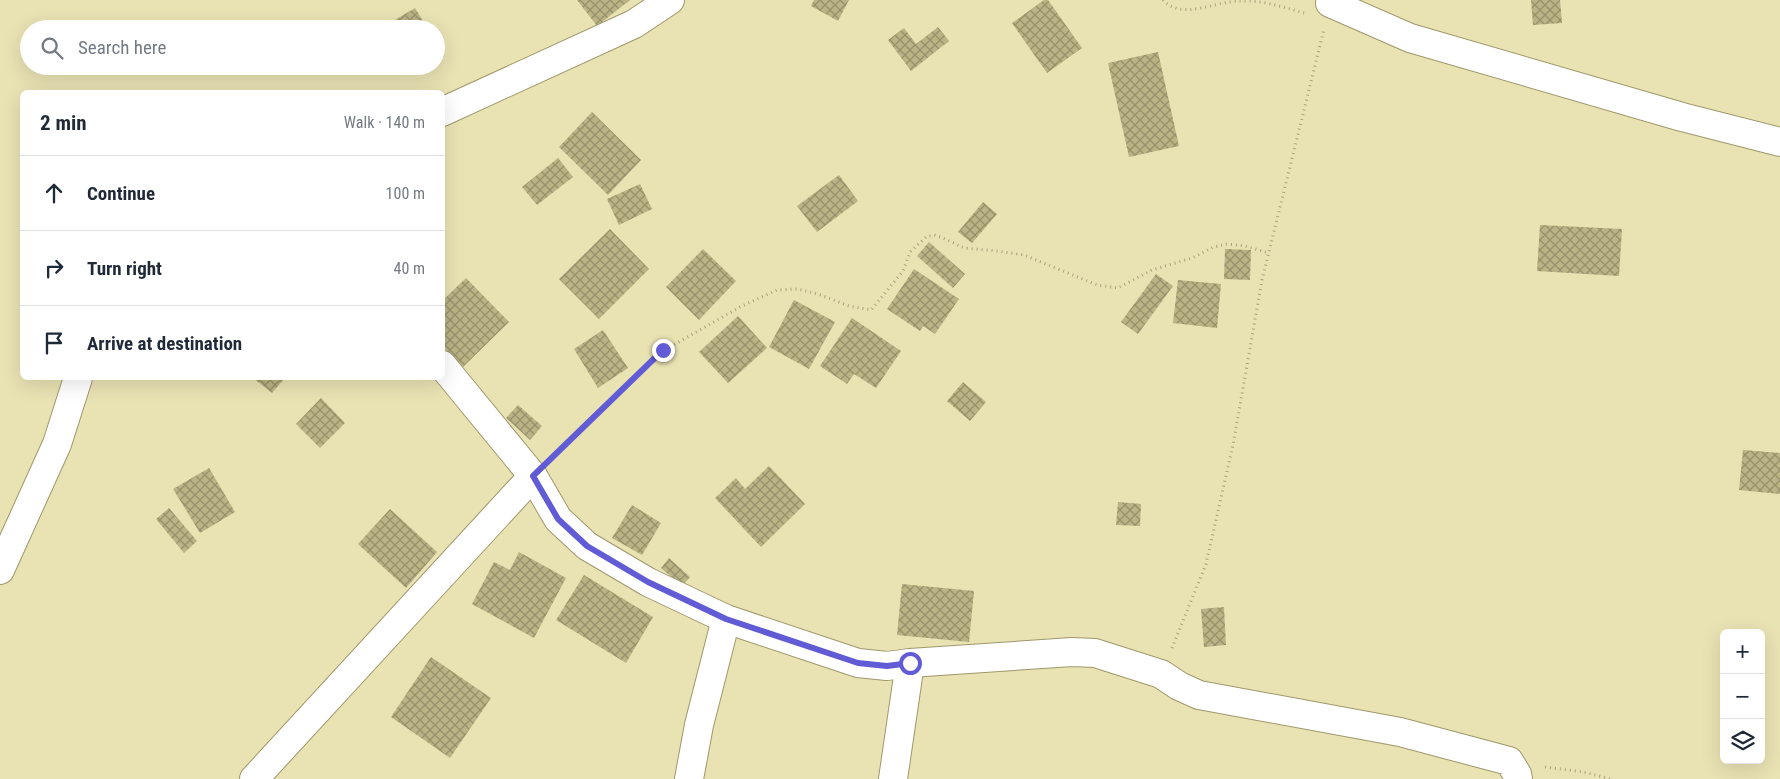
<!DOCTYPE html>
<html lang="en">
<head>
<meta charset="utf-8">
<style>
  :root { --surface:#fff; --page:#f2f2f3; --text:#1f2937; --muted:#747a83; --line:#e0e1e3 }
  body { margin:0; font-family:"Roboto Condensed",sans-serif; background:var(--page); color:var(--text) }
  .controls { position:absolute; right:15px; bottom:15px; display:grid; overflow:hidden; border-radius:8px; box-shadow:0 5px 20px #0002 }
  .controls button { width:45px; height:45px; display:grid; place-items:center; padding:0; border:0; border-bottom:1px solid var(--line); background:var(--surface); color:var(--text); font:25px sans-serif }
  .stop { position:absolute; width:15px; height:15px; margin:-11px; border:4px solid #615cd5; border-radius:50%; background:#fff }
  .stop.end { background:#615cd5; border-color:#fff; box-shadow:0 1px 5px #0008 }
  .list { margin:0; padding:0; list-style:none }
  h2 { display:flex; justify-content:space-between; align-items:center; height:65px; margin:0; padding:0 20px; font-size:21px }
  h2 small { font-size:16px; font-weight:400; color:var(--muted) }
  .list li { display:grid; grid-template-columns:32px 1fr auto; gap:15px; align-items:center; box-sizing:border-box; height:75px; padding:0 20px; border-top:1px solid var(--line) }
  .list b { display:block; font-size:19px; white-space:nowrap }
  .list em { font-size:16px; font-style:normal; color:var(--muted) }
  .icon { flex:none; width:28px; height:28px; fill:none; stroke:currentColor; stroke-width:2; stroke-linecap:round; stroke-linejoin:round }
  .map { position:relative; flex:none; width:1780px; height:779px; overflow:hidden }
  .search { position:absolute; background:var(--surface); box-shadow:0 5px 20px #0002; left:20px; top:20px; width:425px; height:55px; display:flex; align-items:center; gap:12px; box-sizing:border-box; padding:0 18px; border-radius:28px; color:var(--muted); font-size:19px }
  .panel { position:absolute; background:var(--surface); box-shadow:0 5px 20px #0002; left:20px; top:90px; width:425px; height:290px; border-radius:8px }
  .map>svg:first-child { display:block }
</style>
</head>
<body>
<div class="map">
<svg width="1780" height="779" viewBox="0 0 1780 779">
  <defs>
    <pattern id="building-cross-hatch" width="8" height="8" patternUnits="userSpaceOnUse" patternTransform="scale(1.25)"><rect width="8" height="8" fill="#bab385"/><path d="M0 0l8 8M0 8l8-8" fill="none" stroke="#97916b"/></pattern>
  </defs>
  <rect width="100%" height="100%" fill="#e9e2b3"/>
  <!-- building -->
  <g fill="url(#building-cross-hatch)">
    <path d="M577 0H630L597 26Z"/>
    <path d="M814 0H849L838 21 811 6Z"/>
    <path d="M1044 0H1048L1082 48 1047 73 1012 23Z"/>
    <path d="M1531 0H1560L1562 23 1533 25Z"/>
    <path d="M415 8 428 29H387L385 26Z"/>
    <path d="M938 27 949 41 911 71 888 40 904 28 916 44Z"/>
    <path d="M436 43 444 56 436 61Z"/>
    <path d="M1158 52 1179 146 1129 157 1108 63Z"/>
    <path d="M410 66H428L414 74Z"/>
    <path d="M592 112 641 160 608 195 559 147Z"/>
    <path d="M558 158 573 177 537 205 522 187Z"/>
    <path d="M839 175 858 201 817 232 797 206Z"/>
    <path d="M640 184 652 209 619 225 607 199Z"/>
    <path d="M983 202 997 214 972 243 958 232Z"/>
    <path d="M1540 225 1622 229 1619 276 1537 271Z"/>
    <path d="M610 229 649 269 599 319 559 279Z"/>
    <path d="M929 242 965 274 953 288 917 256Z"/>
    <path d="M703 249 736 281 699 320 666 287Z"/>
    <path d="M1225 249 1251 250 1250 280 1224 279Z"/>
    <path d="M914 269 959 299 935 334 923 326 920 331 887 309Z"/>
    <path d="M1156 274 1173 286 1138 334 1121 322Z"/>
    <path d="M466 278 509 322 463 367 442 346V301Z"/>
    <path d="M1178 280 1221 284 1217 328 1173 323Z"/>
    <path d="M794 300 835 322 809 369 769 347Z"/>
    <path d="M738 316 767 348 728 383 699 352Z"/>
    <path d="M852 318 901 351 876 388 854 374 847 384 820 366Z"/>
    <path d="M603 330 628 368 598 388 574 349Z"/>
    <path d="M253 378H285L272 393Z"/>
    <path d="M963 382 986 402 970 421 947 401Z"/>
    <path d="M321 398 345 423 320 448 296 424Z"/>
    <path d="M518 405 542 426 530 440 506 418Z"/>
    <path d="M1743 450 1780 453V494L1739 490Z"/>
    <path d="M769 466 805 504 761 547 715 498 736 478 745 489Z"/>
    <path d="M209 468 235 512 200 533 173 489Z"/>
    <path d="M1118 502 1141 504 1140 526 1116 525Z"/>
    <path d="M632 505 661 523 642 555 612 538Z"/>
    <path d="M169 508 197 541 184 553 156 519Z"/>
    <path d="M390 509 437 552 406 588 358 544Z"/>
    <path d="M519 552 566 578 534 638 472 604 494 562 510 570Z"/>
    <path d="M669 558 690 577 682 586 661 568Z"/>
    <path d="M584 575 653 617 626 663 556 620Z"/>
    <path d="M902 584 974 591 969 642 897 635Z"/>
    <path d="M1224 607 1226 645 1204 647 1201 609Z"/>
    <path d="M431 657 491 698 450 758 391 717Z"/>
  </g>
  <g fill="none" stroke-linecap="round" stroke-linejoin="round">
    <defs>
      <g id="street">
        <path d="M1330 3 1410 38 1682 117 1780 142"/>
        <path d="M442 112 634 24 670 0"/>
        <path d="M442 365 533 476 558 519 587 546 648 582 726 619 858 663 887 666 910 663 1072 652 1095 653 1161 674 1179 686 1199 695 1400 732 1509 761 1517 774 1518 779"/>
        <path d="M0 570 57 444 78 378"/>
        <path d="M254 779 533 476"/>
        <path d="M689 779 699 725 726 619"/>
        <path d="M893 779 910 663"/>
      </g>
    </defs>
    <!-- street casing -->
    <use href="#street" stroke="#9f986b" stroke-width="30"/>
    <!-- path -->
    <g stroke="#a9a37d" stroke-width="3" stroke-dasharray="1 4" stroke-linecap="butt">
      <path d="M1163 0C1182 21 1215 1 1240 1 1262 0 1283 7 1304 13"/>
      <path d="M553 456 663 351 740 307 777 290 797 289 818 294 849 306 871 310 903 271 910 252 926 237 934 235 941 237 964 248 997 251 1024 255 1097 285 1118 288 1152 270 1192 258 1214 247 1227 244 1245 246 1269 253"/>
      <path d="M1172 648 1206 564 1233 445 1262 280 1324 29"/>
      <path d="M1545 767 1583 772 1611 779"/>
    </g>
    <!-- street -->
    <use href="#street" stroke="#fff" stroke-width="28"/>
  </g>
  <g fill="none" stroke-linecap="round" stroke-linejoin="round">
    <!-- route -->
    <path stroke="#615cd5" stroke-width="6" d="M663 350 533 476 558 519 587 546 648 582 726 619 858 663 887 666 910 663"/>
  </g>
</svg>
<div class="controls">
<button>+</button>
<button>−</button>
<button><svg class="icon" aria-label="layers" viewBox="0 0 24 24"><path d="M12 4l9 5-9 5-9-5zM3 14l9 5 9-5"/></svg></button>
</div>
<div class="stop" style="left:910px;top:663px"></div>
<div class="stop end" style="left:663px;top:350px"></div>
<div class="search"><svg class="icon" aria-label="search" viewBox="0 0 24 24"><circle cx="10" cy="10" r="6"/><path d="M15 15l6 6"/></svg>Search here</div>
<section class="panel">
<h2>2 min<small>Walk · 140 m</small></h2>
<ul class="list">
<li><svg class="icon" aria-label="ahead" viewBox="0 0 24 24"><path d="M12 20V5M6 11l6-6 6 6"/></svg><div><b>Continue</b></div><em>100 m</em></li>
<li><svg class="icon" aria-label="right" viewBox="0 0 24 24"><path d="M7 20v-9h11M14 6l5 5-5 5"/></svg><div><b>Turn right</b></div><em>40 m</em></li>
<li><svg class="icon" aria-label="arrive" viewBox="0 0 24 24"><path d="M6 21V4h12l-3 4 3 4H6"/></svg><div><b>Arrive at destination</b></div></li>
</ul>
</section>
</div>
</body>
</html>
